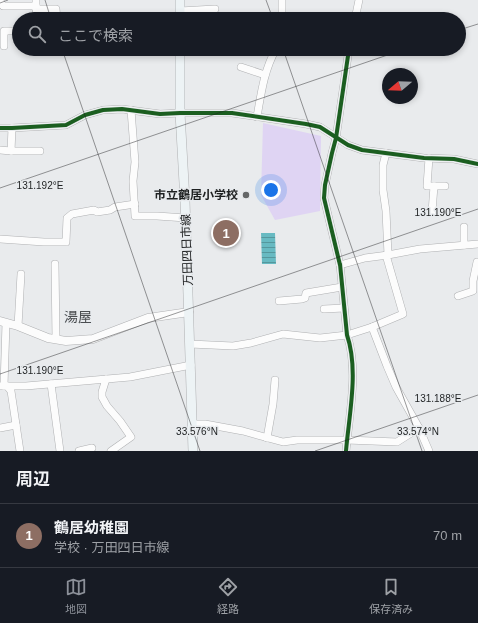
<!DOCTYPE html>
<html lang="ja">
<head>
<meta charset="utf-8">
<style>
  :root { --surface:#171b24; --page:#242831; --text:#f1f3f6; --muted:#9ea1a6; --line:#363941; --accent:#8c9099 }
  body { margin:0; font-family:Helvetica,"Noto Sans JP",sans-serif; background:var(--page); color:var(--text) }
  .compass { position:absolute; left:382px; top:68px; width:36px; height:36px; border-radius:50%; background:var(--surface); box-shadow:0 2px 6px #0003; rotate:251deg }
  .you { position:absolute; left:271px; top:190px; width:14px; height:14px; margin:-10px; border:3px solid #fff; border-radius:50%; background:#1a73e8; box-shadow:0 0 0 6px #1a73e833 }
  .badge { display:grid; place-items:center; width:26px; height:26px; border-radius:50%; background:var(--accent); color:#fff; font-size:13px; font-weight:700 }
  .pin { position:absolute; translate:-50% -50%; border:2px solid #fff; box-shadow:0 1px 4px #0006 }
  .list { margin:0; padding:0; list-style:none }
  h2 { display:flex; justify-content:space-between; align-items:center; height:52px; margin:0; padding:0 16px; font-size:17px }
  h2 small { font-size:13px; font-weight:400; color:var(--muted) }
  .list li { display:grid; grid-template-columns:26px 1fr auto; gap:12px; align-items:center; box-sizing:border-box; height:64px; padding:0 16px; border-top:1px solid var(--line) }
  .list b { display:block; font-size:15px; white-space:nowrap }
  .list p { margin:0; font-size:13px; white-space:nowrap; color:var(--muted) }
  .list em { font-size:13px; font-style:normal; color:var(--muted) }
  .icon { flex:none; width:22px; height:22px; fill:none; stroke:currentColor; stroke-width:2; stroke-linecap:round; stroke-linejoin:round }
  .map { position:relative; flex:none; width:478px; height:451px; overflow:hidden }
  .search { position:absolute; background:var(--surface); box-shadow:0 2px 6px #0003; left:12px; right:12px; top:12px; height:44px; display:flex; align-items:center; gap:10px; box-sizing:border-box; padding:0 14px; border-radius:22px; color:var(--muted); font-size:15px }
  .sheet { height:116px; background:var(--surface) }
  nav { display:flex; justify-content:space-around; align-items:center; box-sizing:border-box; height:56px; border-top:1px solid var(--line); background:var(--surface); font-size:11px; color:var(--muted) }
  nav a { display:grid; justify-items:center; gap:2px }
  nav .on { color:var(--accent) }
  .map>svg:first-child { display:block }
</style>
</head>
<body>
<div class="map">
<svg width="478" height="451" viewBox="0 0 478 451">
  <defs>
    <pattern id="water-rules" width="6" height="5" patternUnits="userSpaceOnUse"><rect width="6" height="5" fill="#68bac2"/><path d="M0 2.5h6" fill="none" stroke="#55979d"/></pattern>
  </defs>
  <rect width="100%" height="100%" fill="#e9ebed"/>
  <!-- pitch -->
  <path fill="#dfd4f3" d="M263 123 321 136 320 211 275 220 261 195Z"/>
  <!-- water -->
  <path fill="url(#water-rules)" d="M261 233H275L276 264H262Z"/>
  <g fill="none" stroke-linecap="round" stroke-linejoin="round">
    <defs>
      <g id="minor">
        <path d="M0 1 3 6H36V0"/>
        <path d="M36 6 37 19"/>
        <path d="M36 9H56L57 19"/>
        <path d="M180 11 215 9"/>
        <path d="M282 19V0"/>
        <path d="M355 19 359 0"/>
        <path d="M4 46V31H19"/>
        <path d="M319 49 325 52 349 51"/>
        <path d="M241 67 265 75"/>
        <path d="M131 110 135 162 133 181 135 216H157L186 218"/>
        <path d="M257 117C261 94 264 70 276 49"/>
        <path d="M0 128H12L66 125 85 115 103 110 122 109 160 114 180 113H232L306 124 320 127 348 145 362 150 424 158 454 159 478 164"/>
        <path d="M12 128 11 151H40"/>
        <path d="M0 150 11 151"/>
        <path d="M386 153 383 165V190L386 211 388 255 420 249 478 244"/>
        <path d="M429 158 427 186H445"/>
        <path d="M432 212 434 186"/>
        <path d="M0 239 44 242H66L67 218 72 214 94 210 97 212 110 210 115 207 135 204"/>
        <path d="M464 245V227"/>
        <path d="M55 264 56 339"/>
        <path d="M340 265 365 258 388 255"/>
        <path d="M458 296 473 291V281L477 262"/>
        <path d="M279 301 302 299 305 298 306 293 342 287"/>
        <path d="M324 309 344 308"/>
        <path d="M18 326 21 274"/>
        <path d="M372 327 387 366 396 387 419 428 429 451"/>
        <path d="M190 344 233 346 251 343 283 334 320 338 347 335 372 327 403 314 386 255"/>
        <path d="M106 379 102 392V397L107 406 120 421 131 437 111 451"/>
        <path d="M51 384 60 451"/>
        <path d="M0 386H7L11 391 20 451"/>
        <path d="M4 386 6 323"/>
        <path d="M7 386H26L130 377 191 365"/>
        <path d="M193 424H205L243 431 283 442 297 440H347L397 442 419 428"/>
        <path d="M0 428 16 425"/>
        <path d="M267 438 273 404 275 380"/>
        <path d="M79 451 92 448"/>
        <path d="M346 451C349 415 359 370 347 335L340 264V265L324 198 325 185 332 153 336 138 349 49"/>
      </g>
      <path id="tertiary" d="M0 321 18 326 48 338 66 341 93 339 148 318 189 312"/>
      <g id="secondary">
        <path d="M180 19V0"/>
        <path d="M180 49V113L185 201 193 451"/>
      </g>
    </defs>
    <!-- minor casing -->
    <use href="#minor" stroke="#afb0b2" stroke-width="8"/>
    <!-- tertiary casing -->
    <use href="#tertiary" stroke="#afb0b2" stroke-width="9"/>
    <!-- secondary casing -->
    <use href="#secondary" stroke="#afb0b2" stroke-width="10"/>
    <!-- minor -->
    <use href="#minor" stroke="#fcfcfc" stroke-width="7"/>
    <!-- tertiary -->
    <use href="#tertiary" stroke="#fcfcfc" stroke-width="8"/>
    <!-- secondary -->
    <use href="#secondary" stroke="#edf3f5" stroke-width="9"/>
    <defs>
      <g id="cycleway">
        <path d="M0 128H12L66 125 85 115 103 110 122 109 160 114 180 113H232L306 124 320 127 348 145 362 150 424 158 454 159 478 164"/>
        <path d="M346 451C349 415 359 370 347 335L340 264V265L324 198 325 185 332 153 336 138 349 49"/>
      </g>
    </defs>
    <!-- cycleway casing -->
    <use href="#cycleway" stroke="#e8ebee" stroke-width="6"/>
    <!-- cycleway -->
    <use href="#cycleway" stroke="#1b5e20" stroke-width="4"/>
  </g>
  <!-- ticks -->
  <path fill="none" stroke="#1e2021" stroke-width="1" stroke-opacity="0.45" d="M45 0 51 19M266 0 273 19M0 3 8 0M459 30 478 24M62 49 200 451M283 49 422 451M0 188 405 49M0 374 478 209M315 451 478 395"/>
  <!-- markers -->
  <circle fill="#656768" stroke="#e8ebee" stroke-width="1.5" cx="246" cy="195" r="4"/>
  <g text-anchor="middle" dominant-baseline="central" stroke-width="3" stroke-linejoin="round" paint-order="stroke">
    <!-- poi labels -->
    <g font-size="12" font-weight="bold" fill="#1e2021" stroke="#e8ebee" text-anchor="end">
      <text x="238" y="195">市立鶴居小学校</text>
    </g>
    <!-- street labels -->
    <g font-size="12" fill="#1e2021" stroke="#e8ebee">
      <text transform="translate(187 250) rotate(-92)">万田四日市線</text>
    </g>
    <!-- quarter labels -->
    <g font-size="14" fill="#4b4e51" stroke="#e8ebee">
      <text x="78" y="317">湯屋</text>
    </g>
  </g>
  <g font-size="10" text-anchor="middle" fill="#1e2021" stroke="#e8ebee" stroke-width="3" stroke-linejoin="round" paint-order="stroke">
    <text x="40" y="189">131.192°E</text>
    <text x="438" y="216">131.190°E</text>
    <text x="40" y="374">131.190°E</text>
    <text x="438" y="402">131.188°E</text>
    <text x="197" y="435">33.576°N</text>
    <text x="418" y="435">33.574°N</text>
  </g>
</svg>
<svg class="compass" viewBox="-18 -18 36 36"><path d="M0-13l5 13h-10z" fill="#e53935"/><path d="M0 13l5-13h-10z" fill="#9ea1a6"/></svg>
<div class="you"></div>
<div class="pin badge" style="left:226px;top:233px;background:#8d6e63">1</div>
<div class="search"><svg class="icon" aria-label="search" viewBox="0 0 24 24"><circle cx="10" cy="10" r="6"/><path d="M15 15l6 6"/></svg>ここで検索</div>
</div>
<section class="sheet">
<h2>周辺<small></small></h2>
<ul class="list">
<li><span class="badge" style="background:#8d6e63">1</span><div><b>鶴居幼稚園</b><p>学校 · 万田四日市線</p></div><em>70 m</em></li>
</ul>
</section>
<nav>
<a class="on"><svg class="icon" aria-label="map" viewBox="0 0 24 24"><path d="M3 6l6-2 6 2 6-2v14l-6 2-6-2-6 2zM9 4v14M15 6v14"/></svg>地図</a>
<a><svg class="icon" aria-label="directions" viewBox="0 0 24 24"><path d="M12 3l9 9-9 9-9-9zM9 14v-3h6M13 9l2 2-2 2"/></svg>経路</a>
<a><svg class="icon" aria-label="saved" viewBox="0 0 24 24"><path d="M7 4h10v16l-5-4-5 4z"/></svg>保存済み</a>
</nav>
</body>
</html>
